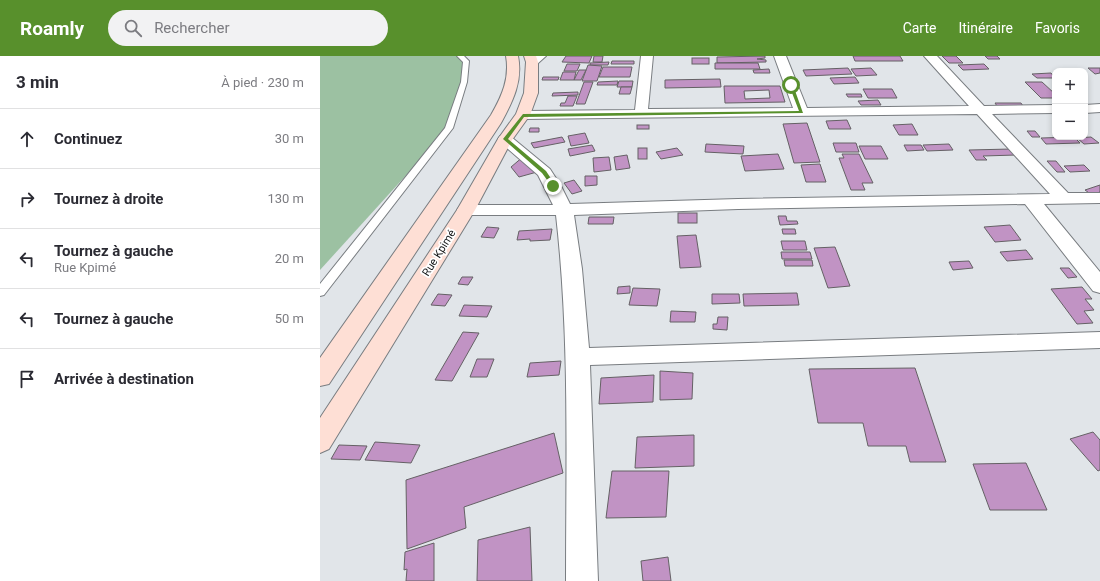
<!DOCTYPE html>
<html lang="fr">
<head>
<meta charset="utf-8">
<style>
  :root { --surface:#fff; --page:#f2f2f3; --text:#2b2b33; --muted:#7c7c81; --line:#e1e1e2; --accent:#58902c }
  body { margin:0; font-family:Roboto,sans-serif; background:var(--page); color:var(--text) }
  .controls { position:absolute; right:12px; top:12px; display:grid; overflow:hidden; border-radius:8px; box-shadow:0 2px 6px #0003 }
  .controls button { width:36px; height:36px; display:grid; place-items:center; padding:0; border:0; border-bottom:1px solid var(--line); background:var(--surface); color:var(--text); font:20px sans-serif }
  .stop { position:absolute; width:12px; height:12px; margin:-9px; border:3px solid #58902c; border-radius:50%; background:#fff }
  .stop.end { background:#58902c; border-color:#fff; box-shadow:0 1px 4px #0008 }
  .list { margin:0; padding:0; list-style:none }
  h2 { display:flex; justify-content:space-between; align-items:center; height:52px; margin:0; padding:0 16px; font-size:17px }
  h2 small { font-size:13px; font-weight:400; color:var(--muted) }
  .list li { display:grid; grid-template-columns:26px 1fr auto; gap:12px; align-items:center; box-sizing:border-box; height:60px; padding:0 16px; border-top:1px solid var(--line) }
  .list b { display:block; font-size:15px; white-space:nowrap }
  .list p { margin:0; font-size:13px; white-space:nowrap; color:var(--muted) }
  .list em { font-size:13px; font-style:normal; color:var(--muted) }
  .icon { flex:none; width:22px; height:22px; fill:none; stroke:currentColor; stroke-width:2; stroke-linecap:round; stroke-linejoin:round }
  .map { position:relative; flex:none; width:780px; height:525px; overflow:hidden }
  header { display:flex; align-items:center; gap:24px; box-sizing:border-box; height:56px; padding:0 20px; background:var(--accent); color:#fff }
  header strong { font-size:19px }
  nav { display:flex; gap:22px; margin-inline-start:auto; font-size:14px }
  .search { width:280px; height:36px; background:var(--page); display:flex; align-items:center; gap:10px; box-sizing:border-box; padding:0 14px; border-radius:22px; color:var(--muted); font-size:15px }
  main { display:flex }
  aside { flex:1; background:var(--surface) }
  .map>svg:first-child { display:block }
</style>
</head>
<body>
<header>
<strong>Roamly</strong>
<div class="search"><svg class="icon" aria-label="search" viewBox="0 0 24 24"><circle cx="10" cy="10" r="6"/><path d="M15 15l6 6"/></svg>Rechercher</div>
<nav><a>Carte</a><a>Itinéraire</a><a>Favoris</a></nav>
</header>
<main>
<aside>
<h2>3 min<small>À pied · 230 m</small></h2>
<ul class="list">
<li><svg class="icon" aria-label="ahead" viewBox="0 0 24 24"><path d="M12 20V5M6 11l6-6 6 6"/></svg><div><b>Continuez</b></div><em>30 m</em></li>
<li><svg class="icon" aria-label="right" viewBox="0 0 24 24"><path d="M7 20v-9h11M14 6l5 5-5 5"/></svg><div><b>Tournez à droite</b></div><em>130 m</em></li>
<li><svg class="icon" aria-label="left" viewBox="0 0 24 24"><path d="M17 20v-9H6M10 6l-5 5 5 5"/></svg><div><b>Tournez à gauche</b><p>Rue Kpimé</p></div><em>20 m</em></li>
<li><svg class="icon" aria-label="left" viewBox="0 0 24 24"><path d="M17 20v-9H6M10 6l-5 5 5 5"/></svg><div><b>Tournez à gauche</b></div><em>50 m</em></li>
<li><svg class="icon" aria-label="arrive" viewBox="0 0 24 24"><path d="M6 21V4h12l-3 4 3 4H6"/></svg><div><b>Arrivée à destination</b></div></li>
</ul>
</aside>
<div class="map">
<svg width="780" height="525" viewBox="0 0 780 525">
  <rect width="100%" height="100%" fill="#e1e5e9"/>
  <!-- green -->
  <path fill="#9cc1a2" d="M0 0H140L146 5 129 72 0 214Z"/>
  <!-- building -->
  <g fill="#c193c4" stroke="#656165" fill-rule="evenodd">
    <path d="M246 0H272L269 7 242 6Z"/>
    <path d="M274 0H283L282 6H273Z"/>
    <path d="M445 0V2L437 3 446 4V6L397 7V1Z"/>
    <path d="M533 0H580L583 5H535Z"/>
    <path d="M622 0H636L643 7H629Z"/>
    <path d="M665 0H677L680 3H668Z"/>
    <rect x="372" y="2" width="17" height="6"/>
    <path d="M292 5H314V8H291Z"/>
    <path d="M289 6 288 9H270V7Z"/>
    <path d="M395 7H438L440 13H395Z"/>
    <path d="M247 8H260L257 15H244Z"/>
    <path d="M664 8 669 13 643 14 638 9Z"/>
    <path d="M268 9 282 10 277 25H262Z"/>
    <path d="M283 11H312L310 21H279Z"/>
    <path d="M528 12 532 18 486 20 483 14Z"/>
    <path d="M551 12 557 19 536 20 531 13Z"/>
    <path d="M768 12H780V17L775 18Z"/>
    <path d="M449 13 450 17H434L433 14Z"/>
    <path d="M259 14H266L261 24H254Z"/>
    <path d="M243 16H256L254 24H240Z"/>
    <path d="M731 17 735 22H717L712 18Z"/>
    <path d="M223 21H239L238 24H222Z"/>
    <path d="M535 21 539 27 514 28 510 22Z"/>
    <path d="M400 23 401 31 345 32V24Z"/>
    <path d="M298 25 297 29H277L278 26Z"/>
    <path d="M299 25H313L312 31H297Z"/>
    <path d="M264 26H273L265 48H256Z"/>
    <path d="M705 26H722L735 38V42H721Z"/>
    <path d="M404 30H460L465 46 405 47ZM449 34 450 42 425 43 424 35Z"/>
    <path d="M301 31H312L310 38H299Z"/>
    <path d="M543 33H572L577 42H548Z"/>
    <path d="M258 36V39L232 40 233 37Z"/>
    <path d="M526 38H541L542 41H528Z"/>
    <path d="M248 40H257L253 50H240L241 47H245Z"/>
    <path d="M558 44 561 49H541L538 45Z"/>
    <path d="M675 47H701L703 50H677Z"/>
    <path d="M527 64 531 73H509L506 65Z"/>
    <path d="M487 67 500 106 474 107 463 68Z"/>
    <path d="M592 68 598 79H579L573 69Z"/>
    <rect x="317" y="69" width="12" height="4"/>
    <path d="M210 72H219V76H209Z"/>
    <path d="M707 75H715L720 81H712Z"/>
    <path d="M265 77 269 87 251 90 248 80Z"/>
    <path d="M242 81 245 86 214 92 211 87Z"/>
    <path d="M754 81 760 87 726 88 721 82Z"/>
    <path d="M771 81 779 87 764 88 757 82Z"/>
    <path d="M513 87H536L539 96H516Z"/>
    <path d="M386 88 424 90 423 98 385 96Z"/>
    <path d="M629 88 633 94 607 95 603 89Z"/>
    <path d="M272 89 275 95 250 100 248 93Z"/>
    <path d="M584 89H601L604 94 587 95Z"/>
    <path d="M539 90H561L568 103H545Z"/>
    <rect x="318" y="92" width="9" height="11"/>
    <path d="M357 92 363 99 341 103 336 96Z"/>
    <path d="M691 93 696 99 663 100 667 104H656L649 94Z"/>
    <path d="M458 98 464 113 425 115 421 100Z"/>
    <path d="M522 98H539L553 127H542L545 134H531L519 102H524Z"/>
    <path d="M307 99 310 112 296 114 294 101Z"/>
    <path d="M204 100 217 116 199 121 191 111Z"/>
    <path d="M289 101 291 114 274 116 273 102Z"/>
    <path d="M727 105H736L745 116H737Z"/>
    <path d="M500 108 506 126H486L481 109Z"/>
    <path d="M764 109 770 115 750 116 744 110Z"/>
    <path d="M265 120H277V129L265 130Z"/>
    <path d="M254 124 262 135 252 138 244 127Z"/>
    <path d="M780 129V136L772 139 765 134Z"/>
    <rect x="358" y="157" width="19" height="10"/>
    <path d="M458 160H466L467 165H477L478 168 460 169Z"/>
    <path d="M269 161H294L293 168H268Z"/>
    <path d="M690 169 701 184 675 186 664 171Z"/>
    <path d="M167 171 179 172 174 182 161 181Z"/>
    <path d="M232 173 230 184 210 185V183L197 184 199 175Z"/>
    <path d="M462 173H475L476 178H463Z"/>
    <path d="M376 179 381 211 360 212 357 180Z"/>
    <path d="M461 185H485L487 194H463Z"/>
    <path d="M515 191 530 230 508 232 494 192Z"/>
    <path d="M706 194 713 203 687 205 680 196Z"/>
    <path d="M461 196H490L492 203H462Z"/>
    <path d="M464 204H492L493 210H465Z"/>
    <path d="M649 205 653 212 633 214 629 206Z"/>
    <path d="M740 212H749L757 221 748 222Z"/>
    <path d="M142 221H153L148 229 138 228Z"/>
    <path d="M310 230V237L297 238 298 231Z"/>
    <path d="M762 231 772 243H765L774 254 764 255 773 267 757 268 731 233Z"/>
    <path d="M313 232 340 233 337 250 309 249Z"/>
    <path d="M477 237 479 249 424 250 423 238Z"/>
    <path d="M118 238 132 239 125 250 111 249Z"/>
    <path d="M392 238H419L420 247 392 248Z"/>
    <path d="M144 249 172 250 167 261 139 260Z"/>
    <path d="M351 255 376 256 375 266H350Z"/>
    <path d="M398 261H408L407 274 393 273V268H397Z"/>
    <path d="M143 276 159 277 132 325 115 324Z"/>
    <path d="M157 303H174L167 321H150Z"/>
    <path d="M241 305 239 319 207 321 210 307Z"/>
    <path d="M595 312 626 406H590L586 390H548L543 367H498L489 313Z"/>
    <path d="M340 315 373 317 372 343 340 344Z"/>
    <path d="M334 319 333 346 279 348 281 322Z"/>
    <path d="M773 376 780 384V414L778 415 750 383Z"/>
    <path d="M234 377 243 417 144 451 146 472 87 493 86 424Z"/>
    <path d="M374 379V410L315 412 317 381Z"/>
    <path d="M55 386 100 389 91 407 45 404Z"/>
    <path d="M19 389 47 390 40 404 11 403Z"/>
    <path d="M706 407 727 454H670L653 408Z"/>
    <path d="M292 415H349L346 461 286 462Z"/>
    <path d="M210 471 212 525H157L158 484Z"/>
    <path d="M114 487V525H86L87 513 84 514 85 496Z"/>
    <path d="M348 501 351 525H323L321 505Z"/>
  </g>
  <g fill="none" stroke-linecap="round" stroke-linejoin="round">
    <defs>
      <path id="lane" d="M137 0H144L149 5 147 26 133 72 4 239 0 240V228L125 72 141 26 143 6Z"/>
      <g id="street">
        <path d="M212 0H226L216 9H208L206 6Z"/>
        <path d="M321 0H333L328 53 473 52 454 0H466L487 52 649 50 604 0H617L664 50 735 49V57L672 58 748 137H780V147L724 148 780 216V237L773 235 705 148 418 153 254 159 262 213 269 292 780 276V292L270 309 278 525H246C246 403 250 281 236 159H146L140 158 137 154 140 150 146 149H233L218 119 180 86 178 83 180 80 185 79 190 80 230 113 241 130 250 148 418 143 730 138 657 58 203 63 198 62 196 59 198 56 203 55 315 54Z"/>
        <path d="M780 48V56L765 57V49Z"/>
      </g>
      <g id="secondary">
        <path d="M186 0H198C203 25 193 45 181 67L9 328 0 330V302L171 59C182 40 190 22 186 0Z"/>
        <path d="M204 0H216L218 6V37L210 59 192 84 155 154 9 393 0 397V362L137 154 178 83 196 58 204 37 206 6Z"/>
      </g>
    </defs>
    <!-- lane casing -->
    <use href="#lane" stroke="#797d81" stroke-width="2"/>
    <!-- street casing -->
    <use href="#street" stroke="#797d81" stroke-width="2"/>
    <!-- secondary casing -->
    <use href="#secondary" stroke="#797d81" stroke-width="2"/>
    <!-- lane -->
    <use href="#lane" fill="#fff" fill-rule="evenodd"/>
    <!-- street -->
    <use href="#street" fill="#fff" fill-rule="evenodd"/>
    <!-- secondary -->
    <use href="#secondary" fill="#fedfd5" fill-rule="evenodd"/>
  </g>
  <!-- route -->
  <path fill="#58902c" d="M471 28 473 29 483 57 204 61 188 83 226 115 236 130 233 132 222 117 183 83 203 58 479 55 469 29Z"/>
  <g text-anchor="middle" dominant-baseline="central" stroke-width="3.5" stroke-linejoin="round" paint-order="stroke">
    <!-- street labels -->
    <g font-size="11" fill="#161819" stroke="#fff">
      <text transform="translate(119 197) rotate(-58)">Rue Kpimé</text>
    </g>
  </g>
</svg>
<div class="controls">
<button>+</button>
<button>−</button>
</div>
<div class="stop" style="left:471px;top:29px"></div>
<div class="stop end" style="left:233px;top:130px"></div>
</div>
</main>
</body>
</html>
